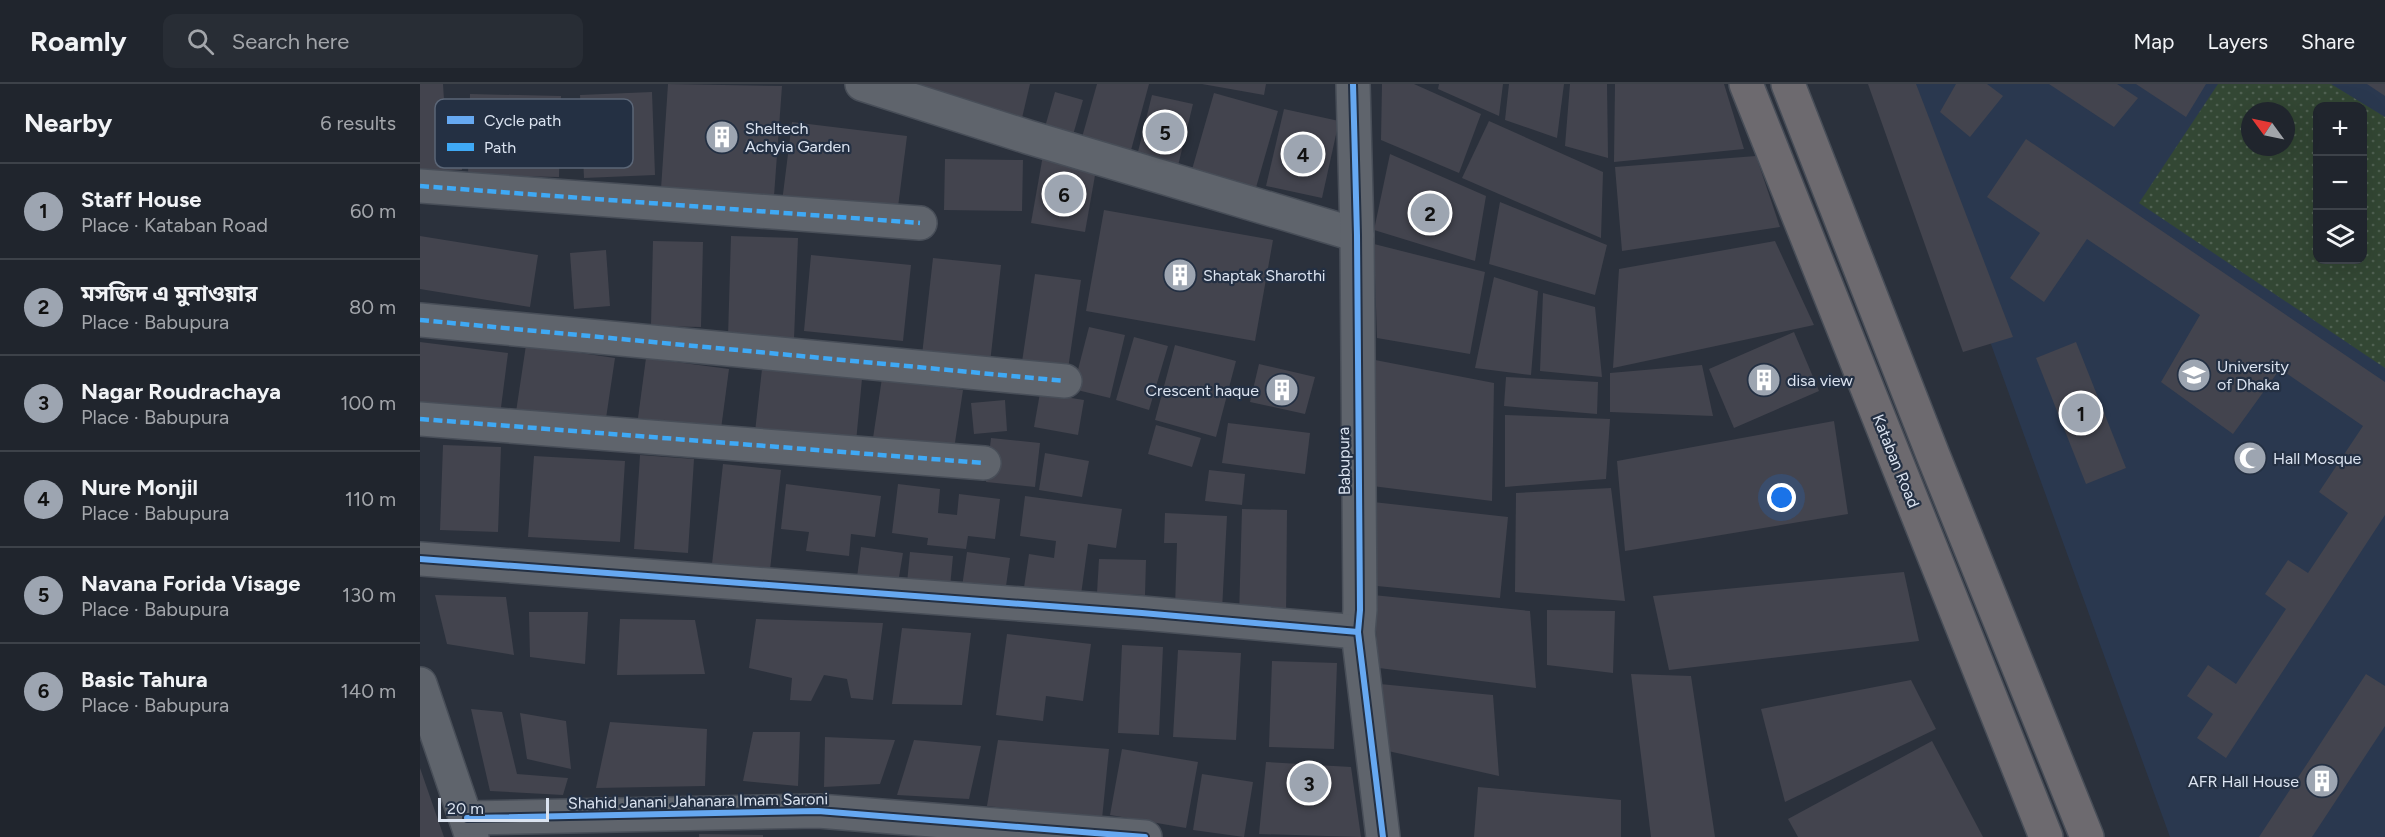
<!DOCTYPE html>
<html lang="en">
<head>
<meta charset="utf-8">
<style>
  :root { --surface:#20252d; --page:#282d35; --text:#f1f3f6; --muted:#a2a5aa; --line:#3d4249; --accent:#9da5b1 }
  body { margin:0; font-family:Figtree,"Noto Sans Bengali",sans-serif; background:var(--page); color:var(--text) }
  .controls { position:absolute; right:18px; top:18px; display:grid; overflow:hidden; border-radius:12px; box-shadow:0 6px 24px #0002 }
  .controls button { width:54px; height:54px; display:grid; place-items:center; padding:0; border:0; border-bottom:2px solid var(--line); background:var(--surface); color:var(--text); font:30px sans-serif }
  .compass { position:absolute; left:1821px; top:18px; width:54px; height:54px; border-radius:50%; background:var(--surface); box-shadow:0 6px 24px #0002; rotate:303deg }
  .scale { position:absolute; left:18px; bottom:15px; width:111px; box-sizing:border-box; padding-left:6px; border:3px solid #dbe3f0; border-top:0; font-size:16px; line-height:21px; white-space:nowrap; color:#dbe3f0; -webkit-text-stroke:4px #243043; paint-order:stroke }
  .you { position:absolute; left:1362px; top:414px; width:21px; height:21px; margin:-15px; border:4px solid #fff; border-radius:50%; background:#1a73e8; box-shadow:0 0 0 9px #1a73e833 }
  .badge { display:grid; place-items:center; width:39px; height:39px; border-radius:50%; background:var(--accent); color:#111; font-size:20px; font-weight:700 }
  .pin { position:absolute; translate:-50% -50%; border:3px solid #fff; box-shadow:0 2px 6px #0006 }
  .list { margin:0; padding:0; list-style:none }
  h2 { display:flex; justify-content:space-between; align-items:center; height:78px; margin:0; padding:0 24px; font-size:26px }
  h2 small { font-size:20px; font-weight:400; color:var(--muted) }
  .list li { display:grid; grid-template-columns:39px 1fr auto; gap:18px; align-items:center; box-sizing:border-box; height:96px; padding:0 24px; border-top:2px solid var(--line) }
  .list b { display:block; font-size:22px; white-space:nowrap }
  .list p { margin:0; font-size:20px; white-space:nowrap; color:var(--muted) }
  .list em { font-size:20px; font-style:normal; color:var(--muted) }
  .icon { flex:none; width:33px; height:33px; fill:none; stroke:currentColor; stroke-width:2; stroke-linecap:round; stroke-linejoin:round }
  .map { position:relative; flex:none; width:1965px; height:753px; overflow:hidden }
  header { display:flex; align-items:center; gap:36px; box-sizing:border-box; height:84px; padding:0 30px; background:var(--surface); border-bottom:2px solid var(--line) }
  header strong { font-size:28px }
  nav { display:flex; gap:33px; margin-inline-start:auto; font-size:21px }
  .search { width:420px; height:54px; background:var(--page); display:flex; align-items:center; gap:15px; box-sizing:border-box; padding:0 21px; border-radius:12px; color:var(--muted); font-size:22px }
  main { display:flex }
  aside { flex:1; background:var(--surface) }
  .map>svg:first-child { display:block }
</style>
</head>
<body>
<header>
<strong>Roamly</strong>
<div class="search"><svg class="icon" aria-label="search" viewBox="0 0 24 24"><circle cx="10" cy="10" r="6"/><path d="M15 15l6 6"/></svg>Search here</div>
<nav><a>Map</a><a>Layers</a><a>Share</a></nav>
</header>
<main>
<aside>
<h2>Nearby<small>6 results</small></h2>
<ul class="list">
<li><span class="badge">1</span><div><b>Staff House</b><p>Place · Kataban Road</p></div><em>60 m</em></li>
<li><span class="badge">2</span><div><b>মসজিদ এ মুনাওয়ার</b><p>Place · Babupura</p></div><em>80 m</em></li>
<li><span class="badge">3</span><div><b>Nagar Roudrachaya</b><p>Place · Babupura</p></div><em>100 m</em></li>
<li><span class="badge">4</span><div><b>Nure Monjil</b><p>Place · Babupura</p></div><em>110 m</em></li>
<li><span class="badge">5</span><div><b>Navana Forida Visage</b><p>Place · Babupura</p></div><em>130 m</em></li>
<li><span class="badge">6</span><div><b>Basic Tahura</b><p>Place · Babupura</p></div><em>140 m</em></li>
</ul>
</aside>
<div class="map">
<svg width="1965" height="753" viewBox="0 0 1965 753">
  <defs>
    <pattern id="park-dots" width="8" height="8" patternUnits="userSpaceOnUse" patternTransform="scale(1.5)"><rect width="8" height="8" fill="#334734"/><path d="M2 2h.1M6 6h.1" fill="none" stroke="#506152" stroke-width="1.8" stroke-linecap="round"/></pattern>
  </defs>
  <rect width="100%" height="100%" fill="#2b313c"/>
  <!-- built -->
  <path fill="#2a384f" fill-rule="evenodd" d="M1474 0H1965V753H1750L1523 128ZM1898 22H1942V176H1898ZM1830 27H1866V63H1830Z"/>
  <!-- park -->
  <path fill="url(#park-dots)" fill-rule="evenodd" d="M1798 0H1911L1965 33V284L1719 119ZM1898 22H1942V176H1898ZM1830 27H1866V63H1830Z"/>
  <!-- building -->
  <g fill="#43444e">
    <path d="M0 0H23L25 32 39 31 42 86 0 88Z"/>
    <path d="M248 0 362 2 354 112 241 105Z"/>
    <path d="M489 0H610L602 34Z"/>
    <path d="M677 0H729L710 70 661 57Z"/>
    <path d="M782 0H846L844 11Z"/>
    <path d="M962 0H994L1061 30 1039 89 961 56Z"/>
    <path d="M1019 0H1083L1079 32 1018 5Z"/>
    <path d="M1089 0H1144L1137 54 1085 36Z"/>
    <path d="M1150 0H1187L1188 74 1145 62Z"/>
    <path d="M1195 0H1304L1324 65 1194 78Z"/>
    <path d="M1448 0H1496L1593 253 1543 268Z"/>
    <path d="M1536 0H1567L1583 12 1550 53 1520 28Z"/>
    <path d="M1629 0H1697L1718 14 1694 43Z"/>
    <path d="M1716 0H1786L1766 33Z"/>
    <path d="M1947 0H1965V12Z"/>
    <path d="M232 8 235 91 164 94 160 11Z"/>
    <path d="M635 8 663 16 653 51 625 43Z"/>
    <path d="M794 9 858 27 835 107 771 89Z"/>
    <path d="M50 10 141 12 139 93 48 91Z"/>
    <path d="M732 11 773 20 757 86 716 76Z"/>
    <path d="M864 25 919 37 902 114 846 102Z"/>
    <path d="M1069 37 1183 88 1181 154 1042 94Z"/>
    <path d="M372 38 487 52 477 131 362 118Z"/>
    <path d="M1606 55 1965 298V431L1806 674 1777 654 1793 630 1767 612 1788 581 1816 600 1866 525 1845 510 1868 476 1888 489 1928 429 1899 408 1943 342 1860 285 1813 350 1741 298 1780 231 1667 155 1624 218 1590 194 1620 149 1567 113Z"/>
    <path d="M970 70 1066 112 1055 177 954 146Z"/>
    <path d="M623 71 677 80 665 148 611 139Z"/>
    <path d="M1336 72 1360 143 1202 167 1195 83Z"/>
    <path d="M525 75 603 76 602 127 524 126Z"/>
    <path d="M1080 118 1187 161 1175 211 1069 180Z"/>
    <path d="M684 126 853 156 835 257 666 227Z"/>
    <path d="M0 152 118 171 110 223 0 205Z"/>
    <path d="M311 152 378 154 374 255 308 253Z"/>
    <path d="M233 157 283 158 281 243 231 242Z"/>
    <path d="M1355 157 1394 241 1193 284 1199 185Z"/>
    <path d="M954 160 1065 188 1050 270 957 254Z"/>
    <path d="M186 166 190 222 154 225 150 169Z"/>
    <path d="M391 171 491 181 483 257 384 247Z"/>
    <path d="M513 174 581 181 570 279 502 271Z"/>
    <path d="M615 190 661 196 648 285 602 278Z"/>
    <path d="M1074 193 1118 207 1111 291 1055 284Z"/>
    <path d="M1123 209 1175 223 1182 293 1120 287Z"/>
    <path d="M669 243 705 251 690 314 653 305Z"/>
    <path d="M1374 248 1399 307 1314 344 1289 285Z"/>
    <path d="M714 253 748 262 729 326 696 316Z"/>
    <path d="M0 258 88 269 79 339 0 329Z"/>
    <path d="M1656 258 1706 384 1666 400 1616 274Z"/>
    <path d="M106 261 195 274 185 341 96 328Z"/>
    <path d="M755 261 816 277 796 353 735 336Z"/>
    <path d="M226 274 309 285 301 345 218 334Z"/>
    <path d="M955 276 1074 299 1072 417 952 402Z"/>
    <path d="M839 280 895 293 885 330 830 318Z"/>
    <path d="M1282 281 1293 332 1190 328V289Z"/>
    <path d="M342 285 442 295 436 358 335 348Z"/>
    <path d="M1086 293 1178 298 1177 330 1084 322Z"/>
    <path d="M462 294 543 306 534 365 453 354Z"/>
    <path d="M620 309 664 316 658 351 614 343Z"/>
    <path d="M585 316 587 347 554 350 551 319Z"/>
    <path d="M1085 331 1190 335 1186 395 1085 403Z"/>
    <path d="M1414 337 1428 430 1205 467 1197 377Z"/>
    <path d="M808 339 890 349 885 390 802 379Z"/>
    <path d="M736 341 781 354 772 383 728 370Z"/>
    <path d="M571 354 620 359 615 403 566 398Z"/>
    <path d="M23 361 81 363 78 448 20 446Z"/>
    <path d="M625 369 669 377 662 413 619 406Z"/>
    <path d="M220 371 274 375 268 469 214 465Z"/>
    <path d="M114 372 205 377 200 458 108 453Z"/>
    <path d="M303 380 361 386 350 486 292 480Z"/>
    <path d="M789 386 825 390 822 421 785 417Z"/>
    <path d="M366 400 461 412 455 453 431 450 429 472 386 467 389 448 361 445Z"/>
    <path d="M478 400 520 405 518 429 537 431 539 410 580 415 575 455 548 452 546 465 507 461 508 454 472 449Z"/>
    <path d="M1191 404 1205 517 1095 508 1096 409Z"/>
    <path d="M605 412 702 425 696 464 668 460 660 518 603 510 609 470 634 474 636 457 600 452Z"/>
    <path d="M953 418 1088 433 1080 514 957 502Z"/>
    <path d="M822 425 867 426 866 536 819 533Z"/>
    <path d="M745 429 807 432 802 526 755 524 757 459H744Z"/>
    <path d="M441 463 483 469 478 499 437 493Z"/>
    <path d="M490 468 533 472 530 503 487 499Z"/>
    <path d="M547 468 590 474 585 509 542 503Z"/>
    <path d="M679 475 726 476 725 511 677 509Z"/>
    <path d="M1484 488 1499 557 1249 586 1233 512Z"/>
    <path d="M15 511 86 513 94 571 27 560Z"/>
    <path d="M953 511 1110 527 1116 604 959 584Z"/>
    <path d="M1127 526 1195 527 1193 589 1127 581Z"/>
    <path d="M109 528H168L165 580 110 573Z"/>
    <path d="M200 535 275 536 285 590 197 591Z"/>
    <path d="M336 535 463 539 453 616 431 614 427 595 404 591 391 617 370 616 372 594 329 584Z"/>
    <path d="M482 544 551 549 542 621 472 620Z"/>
    <path d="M587 550 671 560 663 617 626 612 623 637 576 631Z"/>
    <path d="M702 561 743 563 739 651 698 649Z"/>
    <path d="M758 566 821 569 816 656 753 653Z"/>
    <path d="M852 577 917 579 914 665 849 663Z"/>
    <path d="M1211 590 1271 592 1295 753H1231Z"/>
    <path d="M1946 590 1965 602V642L1892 753H1839Z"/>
    <path d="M1491 596 1516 645 1365 718 1341 625Z"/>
    <path d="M960 600 1073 611 1079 692 968 667Z"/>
    <path d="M51 625 82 628 97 690 148 694 143 711 70 707Z"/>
    <path d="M100 629 146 637 151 685 107 675Z"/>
    <path d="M190 638 287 645 285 702 176 704Z"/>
    <path d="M333 648H380L378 702 323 697Z"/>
    <path d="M405 653 475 656 460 700 404 703Z"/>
    <path d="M494 656 561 662 549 715 477 711Z"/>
    <path d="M578 656 689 665 682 735 567 722Z"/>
    <path d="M1512 657 1563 753H1378L1368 735Z"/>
    <path d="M702 665 778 678 766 744 690 731Z"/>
    <path d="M846 678 931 683 941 753 839 750Z"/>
    <path d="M0 684 24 753H0Z"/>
    <path d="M782 690 833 698 824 753 773 746Z"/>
    <path d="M1058 703 1201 716V753H1054Z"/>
    <path d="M279 750 343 751V753H279Z"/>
  </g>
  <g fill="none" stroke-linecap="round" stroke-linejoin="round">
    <defs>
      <g id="minor">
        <path d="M442 0 608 53 937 151"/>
        <path d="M933 0 937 151 940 526 938 548 963 753"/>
        <path d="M0 102 500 139"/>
        <path d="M0 236 645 297"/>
        <path d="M0 335 564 379"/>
        <path d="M0 475 722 529 938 548"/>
        <path d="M0 600 52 753"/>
        <path d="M47 734 398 727 725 753"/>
      </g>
      <g id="major">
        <path d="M1326 0 1626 753"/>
        <path d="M1368 0 1513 371 1667 753"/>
      </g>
    </defs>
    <!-- minor casing -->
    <use href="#minor" stroke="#484e58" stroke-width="36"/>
    <!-- major casing -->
    <use href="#major" stroke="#484e58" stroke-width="36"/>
    <!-- minor -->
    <use href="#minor" stroke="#5f646c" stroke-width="33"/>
    <!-- major -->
    <use href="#major" stroke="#6d6a6f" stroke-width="33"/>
    <!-- quiet -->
    <g stroke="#3fa9f5" stroke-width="4.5" stroke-dasharray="9 4.5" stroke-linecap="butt">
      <path d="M0 102 500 139"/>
      <path d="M0 236 645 297"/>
      <path d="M0 335 564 379"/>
    </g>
    <defs>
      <g id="cycleway">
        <path d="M933 0 937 151 940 526 938 548 963 753"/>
        <path d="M0 475 722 529 938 548"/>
        <path d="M47 734 398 727 725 753"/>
      </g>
    </defs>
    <!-- cycleway casing -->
    <use href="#cycleway" stroke="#243043" stroke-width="10"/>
    <!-- cycleway -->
    <use href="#cycleway" stroke="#66a8f1" stroke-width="6"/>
  </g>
  <!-- icons -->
  <defs>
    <symbol id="building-disc" viewBox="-11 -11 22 22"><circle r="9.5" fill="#9da5b1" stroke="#243043"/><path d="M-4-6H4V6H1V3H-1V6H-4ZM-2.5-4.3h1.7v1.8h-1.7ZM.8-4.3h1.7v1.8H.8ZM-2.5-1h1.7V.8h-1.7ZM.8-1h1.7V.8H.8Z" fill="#fff"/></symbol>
    <symbol id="university-disc" viewBox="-11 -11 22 22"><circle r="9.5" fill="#9da5b1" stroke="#243043"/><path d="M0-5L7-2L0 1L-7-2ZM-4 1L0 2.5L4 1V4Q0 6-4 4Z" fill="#fff"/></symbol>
    <symbol id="mosque-disc" viewBox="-11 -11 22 22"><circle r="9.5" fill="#9da5b1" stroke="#243043"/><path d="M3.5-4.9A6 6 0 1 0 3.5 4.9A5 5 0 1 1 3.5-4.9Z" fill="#fff"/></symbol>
  </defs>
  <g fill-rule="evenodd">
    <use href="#building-disc" x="283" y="34" width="38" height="38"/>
    <use href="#building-disc" x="741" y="172" width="38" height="38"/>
    <use href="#university-disc" x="1755" y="272" width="38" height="38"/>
    <use href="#building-disc" x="1325" y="277" width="38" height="38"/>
    <use href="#building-disc" x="843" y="287" width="38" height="38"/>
    <use href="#mosque-disc" x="1811" y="355" width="38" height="38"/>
    <use href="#building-disc" x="1883" y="678" width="38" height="38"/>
  </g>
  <g text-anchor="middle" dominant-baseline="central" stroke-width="4.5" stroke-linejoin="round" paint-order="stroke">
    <!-- poi labels -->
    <g font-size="16" fill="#dbe3f0" stroke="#243043" text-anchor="start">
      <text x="325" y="44">Sheltech<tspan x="325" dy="18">Achyia Garden</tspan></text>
      <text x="783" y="191">Shaptak Sharothi</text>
      <text x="1797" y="282">University<tspan x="1797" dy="18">of Dhaka</tspan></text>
      <text x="1367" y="296">disa view</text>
      <text x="839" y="306" text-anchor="end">Crescent haque</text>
      <text x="1853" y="374">Hall Mosque</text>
      <text x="1879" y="697" text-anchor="end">AFR Hall House</text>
    </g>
    <!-- street labels -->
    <g font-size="16" fill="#dbe3f0" stroke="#243043">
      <text transform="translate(924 377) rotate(-91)">Babupura</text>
      <text transform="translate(1476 377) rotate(68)">Kataban Road</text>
      <text transform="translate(278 717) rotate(-1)">Shahid Janani Jahanara Imam Saroni</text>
    </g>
  </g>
  <!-- legend -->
  <rect x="15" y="15" width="198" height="69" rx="9" fill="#243043" stroke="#5b6677" stroke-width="1.5"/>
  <rect x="27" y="32" width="27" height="8" fill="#66a8f1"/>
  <rect x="27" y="59" width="27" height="8" fill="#3fa9f5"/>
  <g font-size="16" fill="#dbe3f0">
    <text x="64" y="42">Cycle path</text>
    <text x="64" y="69">Path</text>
  </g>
</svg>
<div class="controls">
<button>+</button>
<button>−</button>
<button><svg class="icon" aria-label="layers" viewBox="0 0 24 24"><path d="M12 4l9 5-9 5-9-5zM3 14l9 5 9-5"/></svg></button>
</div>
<svg class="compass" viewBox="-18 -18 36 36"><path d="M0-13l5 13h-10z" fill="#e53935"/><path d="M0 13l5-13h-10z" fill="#a2a5aa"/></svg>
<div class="scale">20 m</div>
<div class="you"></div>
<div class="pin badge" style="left:1661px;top:329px">1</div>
<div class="pin badge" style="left:1010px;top:129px">2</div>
<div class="pin badge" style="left:889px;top:699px">3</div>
<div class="pin badge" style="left:883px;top:70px">4</div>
<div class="pin badge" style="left:745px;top:48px">5</div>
<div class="pin badge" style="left:644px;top:110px">6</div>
</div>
</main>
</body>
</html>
